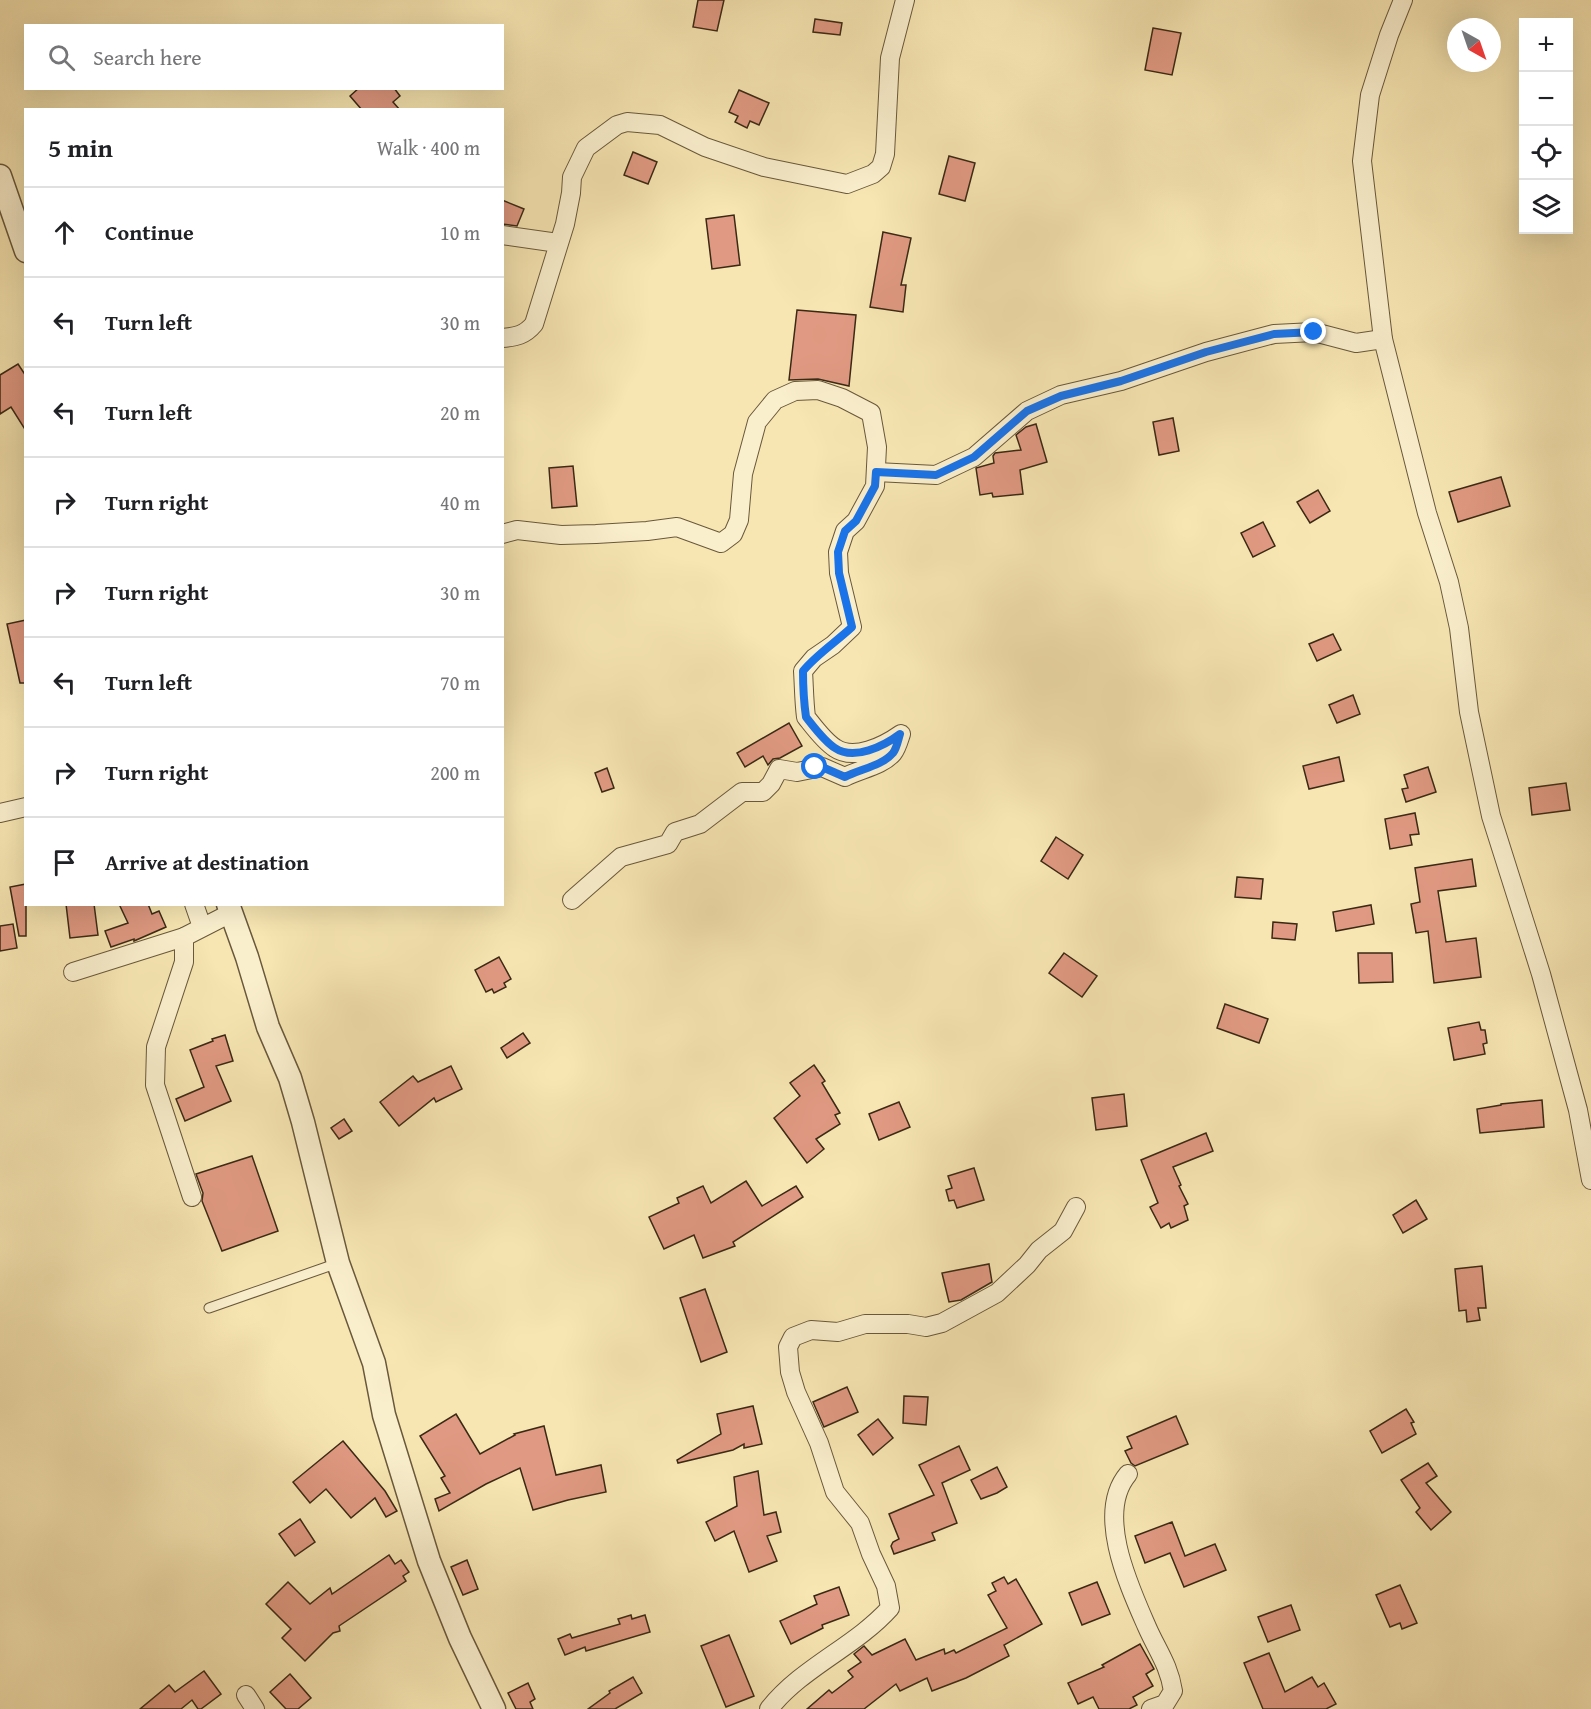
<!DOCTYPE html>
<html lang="en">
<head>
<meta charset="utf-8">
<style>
  :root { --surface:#fff; --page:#f6f6f6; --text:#202124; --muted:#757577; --line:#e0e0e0 }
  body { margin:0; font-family:"Gentium Book Plus",serif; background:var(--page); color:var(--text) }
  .controls { position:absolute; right:18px; top:18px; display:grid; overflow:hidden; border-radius:0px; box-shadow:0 6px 24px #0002 }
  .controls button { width:54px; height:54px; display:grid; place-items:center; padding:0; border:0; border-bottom:2px solid var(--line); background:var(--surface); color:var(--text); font:30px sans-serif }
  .compass { position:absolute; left:1447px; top:18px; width:54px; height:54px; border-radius:50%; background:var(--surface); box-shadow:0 6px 24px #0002; rotate:140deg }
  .stop { position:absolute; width:18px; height:18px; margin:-14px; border:4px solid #1a73e8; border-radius:50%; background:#fff }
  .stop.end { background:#1a73e8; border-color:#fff; box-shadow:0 2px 6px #0008 }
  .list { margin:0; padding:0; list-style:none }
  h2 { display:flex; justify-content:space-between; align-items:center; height:78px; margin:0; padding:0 24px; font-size:26px }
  h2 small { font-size:20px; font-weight:400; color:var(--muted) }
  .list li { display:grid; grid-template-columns:39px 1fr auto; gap:18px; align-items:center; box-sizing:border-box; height:90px; padding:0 24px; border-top:2px solid var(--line) }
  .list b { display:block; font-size:22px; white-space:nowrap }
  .list em { font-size:20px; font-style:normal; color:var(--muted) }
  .icon { flex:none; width:33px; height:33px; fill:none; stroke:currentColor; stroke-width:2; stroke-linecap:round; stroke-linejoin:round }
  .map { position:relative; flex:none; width:1591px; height:1709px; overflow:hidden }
  .search { position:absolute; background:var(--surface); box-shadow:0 6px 24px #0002; left:24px; top:24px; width:480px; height:66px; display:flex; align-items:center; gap:15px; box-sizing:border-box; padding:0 21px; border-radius:0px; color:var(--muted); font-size:22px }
  .panel { position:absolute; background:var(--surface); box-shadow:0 6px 24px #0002; left:24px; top:108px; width:480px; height:798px; border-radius:0px }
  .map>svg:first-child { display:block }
</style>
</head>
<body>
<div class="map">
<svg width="1591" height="1709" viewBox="0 0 1591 1709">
  <rect width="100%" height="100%" fill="#f7e6b2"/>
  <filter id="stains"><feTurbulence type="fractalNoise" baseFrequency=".00333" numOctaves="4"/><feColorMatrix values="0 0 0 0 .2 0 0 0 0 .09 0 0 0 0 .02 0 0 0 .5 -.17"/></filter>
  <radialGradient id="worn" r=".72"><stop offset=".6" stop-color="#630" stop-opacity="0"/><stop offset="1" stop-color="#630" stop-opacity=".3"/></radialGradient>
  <!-- building -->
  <g fill="#e09982" stroke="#3a2914" stroke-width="1.5">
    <path d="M698 0H724L717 31 693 27Z"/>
    <path d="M815 19 842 23 840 35 813 32Z"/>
    <path d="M1153 28 1181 33 1172 75 1145 70Z"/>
    <path d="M359 88H394L400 96 393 102 400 110H362L350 96Z"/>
    <path d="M739 90 769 103 759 125 750 121 747 128 735 122 738 116 729 112Z"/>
    <path d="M633 152 657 162 648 184 624 175Z"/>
    <path d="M949 156 975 163 965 201 939 194Z"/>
    <path d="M502 200 524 209 517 226 502 224Z"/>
    <path d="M734 215 740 265 712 269 706 219Z"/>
    <path d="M883 232 911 238 901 285H906L903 312 870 307Z"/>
    <path d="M797 310 856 315 849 386 818 379 789 380Z"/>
    <path d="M18 364 26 376V431L11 407 0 414V375Z"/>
    <path d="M1173 418 1179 451 1159 455 1153 422Z"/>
    <path d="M1036 424 1047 462 1020 470 1023 494 993 497 992 493 980 495 976 468 994 463 993 456 995 453 1021 450 1016 435 1026 427Z"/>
    <path d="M573 466 577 506 552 508 549 468Z"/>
    <path d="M1501 477 1510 506 1458 522 1449 492Z"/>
    <path d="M1318 490 1330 511 1310 523 1297 502Z"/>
    <path d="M1263 522 1275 546 1253 557 1241 533Z"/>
    <path d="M26 620V683H20L7 624Z"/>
    <path d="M1333 634 1341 650 1317 661 1309 644Z"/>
    <path d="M1353 695 1360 714 1337 723 1329 705Z"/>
    <path d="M789 723 802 746 780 758 773 759 768 765 763 756 745 767 737 753Z"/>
    <path d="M1339 757 1344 781 1309 789 1303 766Z"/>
    <path d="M1428 767 1436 792 1406 802 1402 789 1408 788 1404 775Z"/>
    <path d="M607 768 614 788 602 792 595 773Z"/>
    <path d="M1566 783 1570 810 1532 815 1529 788Z"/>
    <path d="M1415 813 1419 834 1410 835 1412 845 1390 849 1385 819Z"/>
    <path d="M1056 837 1083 855 1068 879 1041 861Z"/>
    <path d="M1472 859 1476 886 1438 891 1446 942 1476 938 1481 977 1434 983 1428 931 1416 933 1411 904 1420 902 1415 868Z"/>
    <path d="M1237 877 1263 879 1261 899 1235 897Z"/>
    <path d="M26 884V936H19L10 887Z"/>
    <path d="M66 904H94L98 935 70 938Z"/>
    <path d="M119 904H148L152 914 159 911 166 927 134 941V939L111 947 105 931 128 923Z"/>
    <path d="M1371 905 1374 924 1336 931 1333 912Z"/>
    <path d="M1273 922 1297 924 1295 940 1272 938Z"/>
    <path d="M13 924 17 948 0 951V926Z"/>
    <path d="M1064 953 1097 976 1082 997 1049 973Z"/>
    <path d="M1358 953H1392L1393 982 1359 983Z"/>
    <path d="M499 957 511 979 504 983 506 987 494 993 492 989 486 992 475 970Z"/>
    <path d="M1225 1004 1268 1019 1259 1043 1217 1028Z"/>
    <path d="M1479 1022 1481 1030H1485L1487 1043 1483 1044 1485 1054 1454 1060 1448 1028Z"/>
    <path d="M523 1033 530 1043 507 1058 501 1048Z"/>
    <path d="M225 1035 233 1061 216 1066 231 1101 185 1121 176 1099 204 1087 190 1050 213 1041 212 1039Z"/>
    <path d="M814 1065 825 1081 822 1083 840 1113 835 1115 840 1124 816 1139 824 1149 807 1163 774 1118 800 1096 790 1083Z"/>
    <path d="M451 1066 462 1089 436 1102 434 1098 399 1126 380 1102 413 1076 418 1082Z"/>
    <path d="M1124 1094 1127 1126 1096 1130 1092 1098Z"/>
    <path d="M1542 1100 1544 1127 1480 1133 1477 1109 1501 1105V1104Z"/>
    <path d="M899 1102 910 1127 879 1140 869 1114Z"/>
    <path d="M344 1119 352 1131 339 1139 331 1128Z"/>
    <path d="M1206 1133 1213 1151 1173 1167 1181 1185 1179 1186 1188 1204 1184 1206 1188 1220 1171 1228 1169 1223 1161 1228 1150 1207 1158 1203 1141 1160Z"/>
    <path d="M252 1156 278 1231 222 1251 202 1201 203 1193 196 1174Z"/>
    <path d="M974 1168 984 1200 957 1208 954 1200 949 1201 946 1190 952 1188 948 1176Z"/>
    <path d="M746 1181 762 1206 796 1186 803 1197 733 1242 735 1246 703 1258 694 1235 664 1249 649 1217 679 1203 677 1198 703 1186 711 1203Z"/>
    <path d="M1416 1200 1427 1219 1403 1233 1393 1215Z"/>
    <path d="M989 1264 992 1282 961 1300 949 1302 942 1273Z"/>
    <path d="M1482 1266 1486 1308H1478L1480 1320 1467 1322 1466 1310 1459 1311 1455 1269Z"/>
    <path d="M705 1289 727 1352 701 1362 680 1298Z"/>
    <path d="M847 1387 858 1412 824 1427 813 1402Z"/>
    <path d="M904 1396 928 1397 926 1425 903 1423Z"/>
    <path d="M753 1406 762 1444 744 1448V1444L733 1450 678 1463 677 1460 721 1434 717 1414Z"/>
    <path d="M1406 1409 1414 1422 1411 1423 1416 1434 1382 1453 1370 1431Z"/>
    <path d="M456 1414 480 1454 515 1435 514 1434 544 1426 556 1475 601 1465 606 1492 568 1500 533 1510 520 1468 486 1484 439 1511 435 1499 450 1493 441 1478 445 1476 420 1436Z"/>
    <path d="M1176 1416 1188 1444 1135 1466 1131 1463 1125 1451 1132 1448 1127 1437Z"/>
    <path d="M878 1419 893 1438 873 1455 858 1435Z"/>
    <path d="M343 1441 385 1491 397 1511 386 1517 375 1498 351 1518 326 1489 310 1503 293 1482Z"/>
    <path d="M959 1446 970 1470 942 1483 957 1523 932 1533 935 1540 894 1554 891 1546 893 1542 899 1539 889 1514 934 1495 919 1465Z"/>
    <path d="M1428 1463 1437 1476 1426 1483 1451 1512 1431 1530 1416 1512 1420 1508 1401 1480Z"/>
    <path d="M997 1467 1007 1487 997 1493 981 1499 971 1480Z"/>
    <path d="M758 1471 764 1515 776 1512 781 1532 767 1536 777 1561 749 1572 734 1531 715 1541 706 1522 737 1506 734 1477Z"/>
    <path d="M300 1519 315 1542 295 1556 279 1534Z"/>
    <path d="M1172 1522 1185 1556 1215 1544 1226 1570 1184 1587 1170 1553 1145 1563 1135 1536Z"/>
    <path d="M389 1555 395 1564 401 1560 409 1572 403 1576 406 1581 339 1626 340 1631 333 1633 305 1661 282 1638 291 1629 266 1604 288 1582 310 1604 330 1588 332 1594Z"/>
    <path d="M467 1560 478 1589 463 1595 451 1567Z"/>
    <path d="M1004 1577 1008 1584 1016 1579 1042 1624 1004 1645 1009 1656 966 1678 932 1691 927 1678 900 1691 896 1684 864 1709H807L829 1690 832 1693 853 1677 848 1671 861 1662 854 1654 864 1646 872 1655 905 1639 916 1660 944 1649 945 1654 954 1650 956 1653 1007 1628 988 1595 996 1591 992 1583Z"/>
    <path d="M1097 1582 1110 1614 1082 1625 1069 1593Z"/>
    <path d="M1400 1585 1417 1623 1402 1629 1400 1623 1390 1627 1376 1595Z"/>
    <path d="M839 1587 849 1615 822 1625 823 1628 791 1644 780 1621 817 1604 814 1596Z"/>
    <path d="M1291 1605 1300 1630 1268 1642 1258 1617Z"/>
    <path d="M631 1615 632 1619 645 1615 650 1632 586 1651 585 1647 565 1655 558 1639 570 1634 572 1638 620 1624 618 1619Z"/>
    <path d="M729 1635 754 1696 726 1707 701 1646Z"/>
    <path d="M1140 1644 1154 1669 1146 1674 1153 1686 1133 1697 1137 1705 1129 1709H1099L1093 1697 1078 1704 1068 1683 1104 1667 1102 1665Z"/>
    <path d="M1269 1653 1285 1692 1312 1677 1318 1687 1324 1683 1336 1704 1326 1709H1263L1244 1663Z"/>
    <path d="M204 1671 221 1694 201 1709H198L192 1700 181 1709H140L169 1685 175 1692Z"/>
    <path d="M290 1674 311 1698 298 1709H286L270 1692Z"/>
    <path d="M633 1677 642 1693 615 1709H588L610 1693 609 1691Z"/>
    <path d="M528 1683 535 1699 530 1702 533 1709H516L508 1693Z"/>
  </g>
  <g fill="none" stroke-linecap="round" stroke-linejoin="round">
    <defs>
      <path id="service" d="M209 1308 338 1263"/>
      <g id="minor">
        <path d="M1403 0 1389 35 1370 95 1362 161 1383 339 1427 513 1449 582 1459 628 1469 712 1491 816 1541 974 1578 1110 1591 1180"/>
        <path d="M502 235 558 243"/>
        <path d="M502 338C516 337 525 335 534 324L565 224 571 193 572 177 586 148 617 125 627 122 660 125 705 147 764 167 847 184 873 174 881 167 885 154 890 58 905 0"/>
        <path d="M876 472 936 475 974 457 1027 411 1061 395 1121 381 1206 352 1274 334 1314 332 1356 343 1383 339"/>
        <path d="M502 534 517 530 561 535 596 534 647 531 677 527 721 543 733 534 739 520 743 474 757 422 775 400 795 391 818 390 842 398 871 413 877 447 875 486 856 521 845 531 838 552 839 573 852 627 833 645 814 658 803 671C804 686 804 702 806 717 814 727 824 741 835 748 854 761 884 746 901 734 899 740 897 748 893 753 882 766 860 769 845 777L822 767 797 772 779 769 771 784 763 792H742L700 824 675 832 668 844 621 857 572 900"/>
        <path d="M0 813 26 807"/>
        <path d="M194 904 202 927"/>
        <path d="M184 937V962L156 1047 155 1085 192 1197"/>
        <path d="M73 972 184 937 231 913"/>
        <path d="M1128 1474C1095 1513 1129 1586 1147 1627 1157 1650 1169 1665 1173 1691L1165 1704 1151 1709"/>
        <path d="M246 1695 255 1709"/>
        <path d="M769 1709C802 1667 855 1647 890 1608L886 1586 871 1554 860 1523 835 1492 819 1443 796 1392 790 1372 788 1347 793 1337 811 1330 838 1332 865 1324H908L926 1327 942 1323 997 1293 1027 1265 1039 1250 1063 1231 1076 1207"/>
      </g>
      <g id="tertiary">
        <path d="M0 176 26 251"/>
        <path d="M228 904 247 957 268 1027 290 1078 303 1122 338 1263 374 1363 384 1415 429 1561 460 1638 494 1709"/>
      </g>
    </defs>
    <!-- service casing -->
    <use href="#service" stroke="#69583c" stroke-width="11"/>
    <!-- minor casing -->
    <use href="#minor" stroke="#69583c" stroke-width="20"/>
    <!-- tertiary casing -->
    <use href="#tertiary" stroke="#69583c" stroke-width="25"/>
    <!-- service -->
    <use href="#service" stroke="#faefcd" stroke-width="9"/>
    <!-- minor -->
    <use href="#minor" stroke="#faefcd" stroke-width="18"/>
    <!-- tertiary -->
    <use href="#tertiary" stroke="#faefcd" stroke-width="22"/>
  </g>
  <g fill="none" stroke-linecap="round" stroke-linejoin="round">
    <!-- route -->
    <path stroke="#1a73e8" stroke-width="8" d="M815 767H822L845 777C860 769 882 766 893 753 897 748 898 740 900 734 884 746 854 761 835 748 824 741 814 727 806 717 804 703 803 686 803 671 817 654 836 642 852 627L839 573 838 552 845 531 856 521 875 486 876 472 936 475 974 457 1027 411 1061 396 1121 381 1206 352 1274 334 1314 332"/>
  </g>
  <rect width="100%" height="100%" filter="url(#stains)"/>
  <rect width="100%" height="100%" fill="url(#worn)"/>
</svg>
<div class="controls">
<button>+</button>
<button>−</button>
<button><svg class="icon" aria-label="locate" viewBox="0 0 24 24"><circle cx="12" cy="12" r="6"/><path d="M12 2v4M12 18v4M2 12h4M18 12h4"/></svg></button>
<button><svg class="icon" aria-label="layers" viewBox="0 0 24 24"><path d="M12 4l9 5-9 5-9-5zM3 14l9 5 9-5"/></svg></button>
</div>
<svg class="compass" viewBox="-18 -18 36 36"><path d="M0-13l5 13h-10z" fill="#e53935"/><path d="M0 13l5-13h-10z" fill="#757577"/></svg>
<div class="stop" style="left:815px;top:767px"></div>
<div class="stop end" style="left:1314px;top:332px"></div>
<div class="search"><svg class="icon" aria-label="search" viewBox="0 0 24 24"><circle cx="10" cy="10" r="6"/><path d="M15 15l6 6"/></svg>Search here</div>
<section class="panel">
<h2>5 min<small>Walk · 400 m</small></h2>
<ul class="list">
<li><svg class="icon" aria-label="ahead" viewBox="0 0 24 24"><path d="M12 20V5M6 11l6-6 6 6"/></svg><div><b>Continue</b></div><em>10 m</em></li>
<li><svg class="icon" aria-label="left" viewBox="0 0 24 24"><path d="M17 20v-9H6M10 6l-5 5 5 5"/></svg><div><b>Turn left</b></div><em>30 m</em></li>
<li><svg class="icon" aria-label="left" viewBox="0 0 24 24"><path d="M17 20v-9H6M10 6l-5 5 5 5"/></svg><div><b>Turn left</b></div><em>20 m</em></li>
<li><svg class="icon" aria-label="right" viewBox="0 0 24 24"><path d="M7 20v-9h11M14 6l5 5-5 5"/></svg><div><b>Turn right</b></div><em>40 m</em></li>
<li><svg class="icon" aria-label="right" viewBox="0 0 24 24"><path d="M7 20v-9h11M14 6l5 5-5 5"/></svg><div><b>Turn right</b></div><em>30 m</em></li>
<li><svg class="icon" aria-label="left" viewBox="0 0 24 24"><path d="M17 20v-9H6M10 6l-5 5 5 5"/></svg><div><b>Turn left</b></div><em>70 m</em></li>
<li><svg class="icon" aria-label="right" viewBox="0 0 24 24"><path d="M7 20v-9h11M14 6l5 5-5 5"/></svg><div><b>Turn right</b></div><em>200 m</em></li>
<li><svg class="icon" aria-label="arrive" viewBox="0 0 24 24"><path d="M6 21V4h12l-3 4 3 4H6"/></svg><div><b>Arrive at destination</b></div></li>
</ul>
</section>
</div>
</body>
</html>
